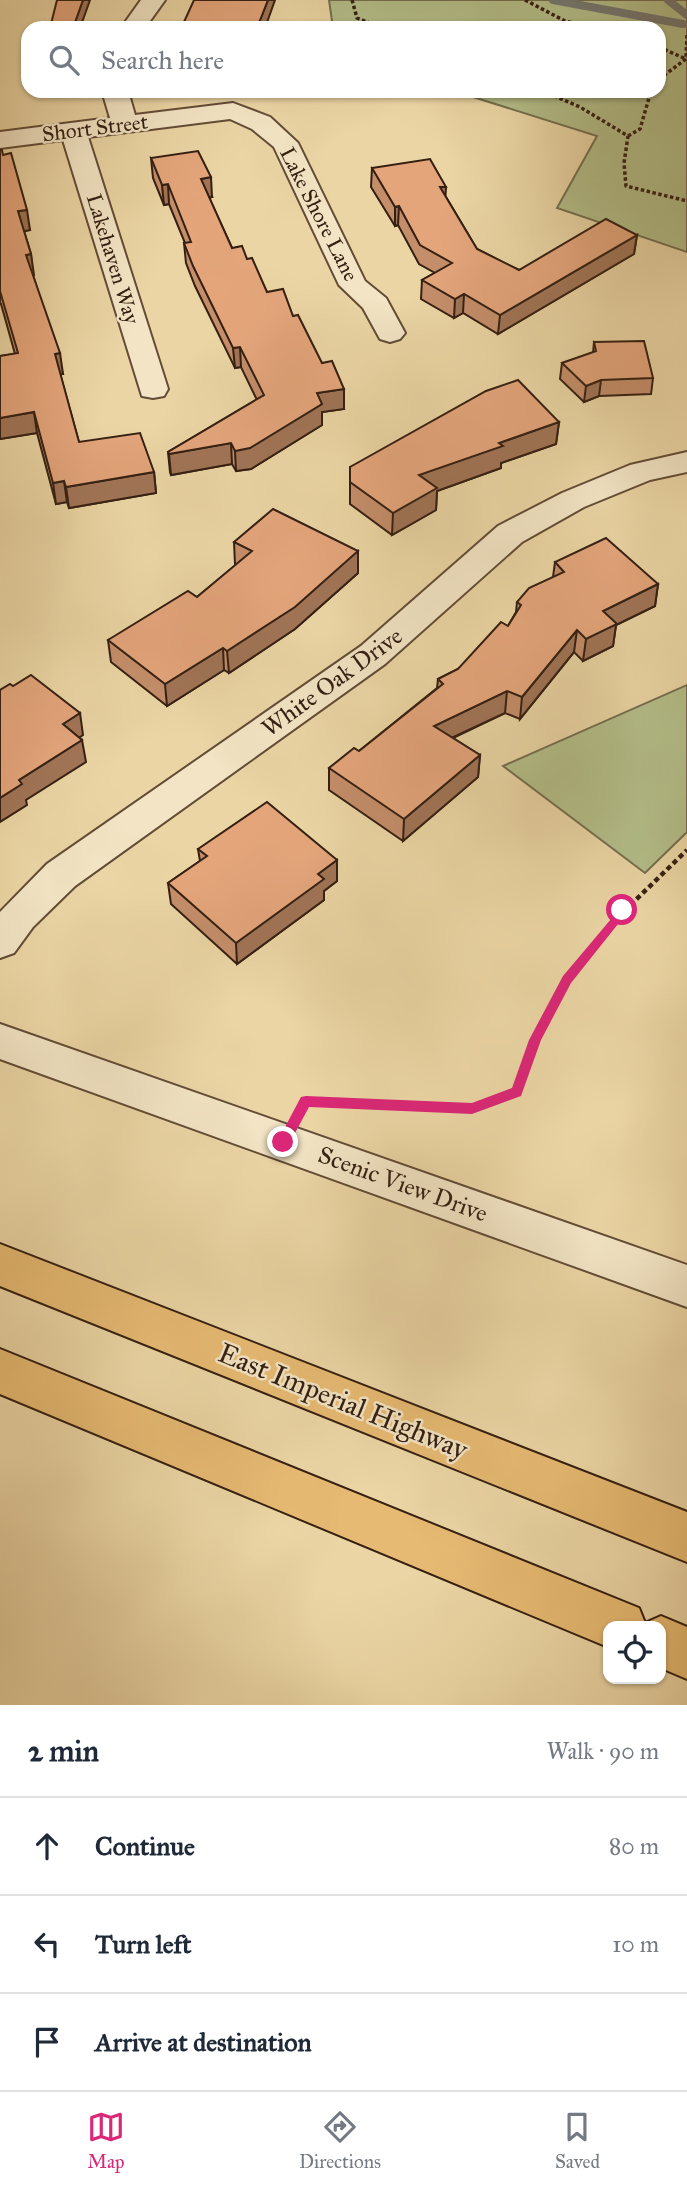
<!DOCTYPE html>
<html lang="en">
<head>
<meta charset="utf-8">
<style>
  :root { --surface:#fff; --page:#f6f6f7; --text:#1f2937; --muted:#747a83; --line:#e0e1e3; --accent:#db2777 }
  body { margin:0; font-family:"IM FELL Great Primer",serif; background:var(--page); color:var(--text) }
  .controls { position:absolute; right:21px; bottom:21px; display:grid; overflow:hidden; border-radius:14px; box-shadow:0 2px 5px #0004 }
  .controls button { width:63px; height:63px; display:grid; place-items:center; padding:0; border:0; border-bottom:2px solid var(--line); background:var(--surface); color:var(--text); font:35px sans-serif }
  .stop { position:absolute; width:21px; height:21px; margin:-16px; border:5px solid #db2777; border-radius:50%; background:#fff }
  .stop.end { background:#db2777; border-color:#fff; box-shadow:0 2px 7px #0008 }
  .list { margin:0; padding:0; list-style:none }
  h2 { display:flex; justify-content:space-between; align-items:center; height:91px; margin:0; padding:0 28px; font-size:30px }
  h2 small { font-size:23px; font-weight:400; color:var(--muted) }
  .list li { display:grid; grid-template-columns:46px 1fr auto; gap:21px; align-items:center; box-sizing:border-box; height:98px; padding:0 28px; border-top:2px solid var(--line) }
  .list b { display:block; font-size:26px; white-space:nowrap }
  .list em { font-size:23px; font-style:normal; color:var(--muted) }
  .icon { flex:none; width:38px; height:38px; fill:none; stroke:currentColor; stroke-width:2; stroke-linecap:round; stroke-linejoin:round }
  .map { position:relative; flex:none; width:687px; height:1705px; overflow:hidden }
  .search { position:absolute; background:var(--surface); box-shadow:0 2px 5px #0004; left:21px; right:21px; top:21px; height:77px; display:flex; align-items:center; gap:18px; box-sizing:border-box; padding:0 24px; border-radius:21px; color:var(--muted); font-size:26px }
  .sheet { height:385px; background:var(--surface) }
  nav { display:flex; justify-content:space-around; align-items:center; box-sizing:border-box; height:98px; border-top:2px solid var(--line); background:var(--surface); font-size:19px; color:var(--muted) }
  nav a { display:grid; justify-items:center; gap:4px }
  nav .on { color:var(--accent) }
  .map>svg:first-child { display:block }
</style>
</head>
<body>
<div class="map">
<svg width="687" height="1705" viewBox="0 0 687 1705">
  <rect width="100%" height="100%" fill="#ebd5a4"/>
  <filter id="stains"><feTurbulence type="fractalNoise" baseFrequency=".00286" numOctaves="4"/><feColorMatrix values="0 0 0 0 .2 0 0 0 0 .09 0 0 0 0 .02 0 0 0 .5 -.17"/></filter>
  <radialGradient id="worn" r=".72"><stop offset=".6" stop-color="#630" stop-opacity="0"/><stop offset="1" stop-color="#630" stop-opacity=".3"/></radialGradient>
  <!-- green -->
  <g fill="#b3be89" stroke="#746e4e" stroke-width="2">
    <path d="M329 0H687V252L557 208 597 136 454 91H659V28H333Z"/>
    <path d="M687 685V832L645 873 503 766Z"/>
  </g>
  <g fill="none" stroke-linecap="round" stroke-linejoin="round">
    <!-- stream -->
    <g stroke="#747973" stroke-width="8">
      <path d="M553 0 683 24"/>
      <path d="M668 0 687 15"/>
    </g>
    <defs>
      <g id="minor">
        <path d="M141 0H165L145 28H121Z"/>
        <path d="M102 91H128L135 115 233 103 270 117 298 143 365 281 386 298 405 333 400 339 390 342 380 339 363 308 339 285 274 147 252 129 230 119 88 137 168 389 164 396 153 398 142 396 63 140 0 148V132L110 118Z"/>
        <path d="M687 452V472L650 480 584 507 522 542 385 664 75 886 33 927 14 953 0 958V912L47 864 361 646 498 526 562 493 630 465Z"/>
        <path d="M0 1024 687 1265V1307L0 1059Z"/>
      </g>
      <g id="highway">
        <path d="M0 1244 687 1512V1562L0 1286Z"/>
        <path d="M0 1349 639 1608 645 1623 661 1616 687 1627V1679L661 1668V1626H608V1647L0 1394Z"/>
      </g>
    </defs>
    <!-- minor casing -->
    <use href="#minor" stroke="#624c36" stroke-width="4"/>
    <!-- highway casing -->
    <use href="#highway" stroke="#341f12" stroke-width="4"/>
    <!-- path-far2 -->
    <g stroke="#341f12" stroke-width="3.5" stroke-dasharray="3.5 2.5" stroke-linecap="butt">
      <path d="M352 0 357 18 382 28"/>
      <path d="M525 0 565 21 595 28"/>
      <path d="M659 47 686 59"/>
      <path d="M659 79 686 59 687 35"/>
      <path d="M543 91 580 107 628 136 624 163 626 186 687 201"/>
      <path d="M628 136 640 129 651 91"/>
    </g>
    <!-- path-far1 -->
    <path stroke="#341f12" stroke-width="4.5" stroke-dasharray="5 3.5" stroke-linecap="butt" d="M565 983 608 927 687 850"/>
    <!-- path -->
    <path stroke="#341f12" stroke-width="5" stroke-dasharray="6 4.5" stroke-linecap="butt" d="M301 1109 305 1101 472 1109 517 1092 545 1020 566 981"/>
    <!-- minor -->
    <use href="#minor" fill="#f2e4c4" fill-rule="evenodd"/>
    <!-- highway -->
    <use href="#highway" fill="#e6ba72" fill-rule="evenodd"/>
  </g>
  <!-- wall -->
  <g fill="#c48e6a" stroke="#341f12" stroke-width="2">
    <path d="M0 150 30 230 24 231 31 254 33 275 63 374H60L79 442 154 472 156 493 69 508 67 502 56 504 37 433 0 439V356L15 354 1 304H0Z"/>
    <path d="M151 158 212 197 209 198 232 248 247 259 267 292 293 316 344 409 322 412V425L251 469 236 471 232 464 171 475 170 472 168 452 257 400 241 367 235 368 195 286 186 263 184 243H185L169 204 164 205 153 178Z"/>
    <path d="M372 168 446 197 477 249 519 270 637 235 634 254 498 334 463 313 454 318 421 299 422 280 435 273 419 264 398 225 395 226 371 187Z"/>
    <path d="M594 342 653 378 651 394 599 396 584 402 560 379 562 363 593 353Z"/>
    <path d="M559 422 556 444 501 463V468L437 491 436 510 392 535 350 504V467Z"/>
    <path d="M234 542 358 551V573L295 629 229 673 224 670 167 706 111 662 108 640 197 597 236 565 235 564Z"/>
    <path d="M555 562 658 584 655 606 616 625 613 646 583 661 574 652 520 719 505 713 453 738 480 755 478 777 403 841 329 790V768L359 751 437 688 438 679 458 669 508 626 516 612 517 602 553 577Z"/>
    <path d="M198 849 337 860V881L324 891V900L237 964 171 904 168 883 200 861Z"/>
  </g>
  <!-- shaded-wall -->
  <g fill="#a07456" stroke="#341f12" stroke-width="2">
    <path d="M83 0H90L80 28H73Z"/>
    <path d="M268 0H275L265 28H257Z"/>
    <path d="M211 177 212 197 202 199 201 179Z"/>
    <path d="M168 184 169 204 164 205 162 185Z"/>
    <path d="M440 187H446L445 205Z"/>
    <path d="M399 206 398 225 395 226V207Z"/>
    <path d="M27 210 30 230 21 232 18 211Z"/>
    <path d="M637 235 634 254 498 334 500 315Z"/>
    <path d="M31 254 34 275 29 276 26 255Z"/>
    <path d="M464 294 463 313 454 318 455 299Z"/>
    <path d="M240 347 241 367 235 368 233 348Z"/>
    <path d="M60 353 63 374 57 375 55 354Z"/>
    <path d="M601 380 599 396 584 402 586 386Z"/>
    <path d="M344 389V409L322 412V425L251 469 236 471 235 451 317 393Z"/>
    <path d="M34 412 37 433 0 439V418Z"/>
    <path d="M559 422 556 444 501 463V468L437 491 436 510 392 535 393 513 419 475 499 443Z"/>
    <path d="M231 443 232 464 171 475 169 454Z"/>
    <path d="M154 472 156 493 69 508 66 487Z"/>
    <path d="M64 481 67 502 56 504 53 483Z"/>
    <path d="M358 551V573L295 629 229 673 227 651Z"/>
    <path d="M658 584 655 606 616 625 613 646 583 661 586 639 603 611Z"/>
    <path d="M577 630 574 652 520 719 522 697Z"/>
    <path d="M223 648 224 670 167 706 165 684Z"/>
    <path d="M507 691 505 713 432 747 434 726Z"/>
    <path d="M80 713 83 735 67 746 63 724Z"/>
    <path d="M82 740 86 762 26 800 27 805 0 822V798L19 780Z"/>
    <path d="M480 755 478 777 403 841 404 819Z"/>
    <path d="M337 860V881L324 891V900L237 964 236 943 318 874Z"/>
  </g>
  <!-- building -->
  <g fill="#e4a57b" stroke="#341f12" stroke-width="2">
    <path d="M57 0H83L73 28H50Z"/>
    <path d="M194 0H268L257 28H175V23L184 22Z"/>
    <path d="M0 150H2L3 155 11 153 27 210 18 211 31 254 26 255 60 353 55 354 79 442 140 433 154 472 66 487 64 481 53 483 34 412 0 418V356L18 353 0 291Z"/>
    <path d="M198 151 211 177 201 179 232 248 242 246 247 259 252 258 267 292 283 289 293 316 298 315 322 363 332 361 344 389 317 393 322 404 250 448 235 451 231 443 169 454 168 452 264 395 240 347 233 348 193 266 184 243 191 242 168 184 162 185 151 158Z"/>
    <path d="M430 159 446 187H440L477 249 519 270 606 219 637 235 500 315 464 294 455 299 422 280 452 263 420 245 399 206 395 207 372 168Z"/>
    <path d="M644 341 653 378 601 380 586 386 562 363 596 351 594 342Z"/>
    <path d="M518 380 559 422 499 443 503 446 419 475 437 488 393 513 350 482V467L486 391Z"/>
    <path d="M273 509 358 551 295 607 227 651 223 648 165 684 108 640 188 591 197 597 252 551 234 542Z"/>
    <path d="M606 538 658 584 603 611 617 624 586 639 577 630 522 697 507 691 434 726 480 755 404 819 329 768 354 748 359 751 443 684 438 679 458 669 501 622 508 626 521 605 517 602 529 588 564 572 555 562Z"/>
    <path d="M31 675 80 713 63 724 82 740 19 780 22 784 0 798V690L10 684 13 686Z"/>
    <path d="M267 802 337 860 318 874 324 879 236 943 168 883 207 856 198 849Z"/>
  </g>
  <!-- route -->
  <path fill="#db2777" d="M622 906 626 907V914L571 983 541 1040 521 1096 472 1114 309 1107 288 1146H279L277 1142 301 1097 306 1096 472 1103 512 1088 529 1040 563 976Z"/>
  <g text-anchor="middle" dominant-baseline="central" stroke-width="5" stroke-linejoin="round" paint-order="stroke">
    <!-- far-street labels -->
    <g font-size="21" fill="#341f12" stroke="#f2e4c4">
      <text transform="translate(95 128) rotate(-7)">Short Street</text>
      <text transform="translate(319 214) rotate(63)">Lake Shore Lane</text>
      <text transform="translate(113 259) rotate(73)">Lakehaven Way</text>
    </g>
    <!-- street labels -->
    <g font-size="24" fill="#341f12" stroke="#f2e4c4">
      <text transform="translate(332 682) rotate(-36)">White Oak Drive</text>
      <text transform="translate(403 1184) rotate(20)">Scenic View Drive</text>
    </g>
    <!-- near-street labels -->
    <g font-size="28" fill="#341f12" stroke="#f2e4c4">
      <text transform="translate(343 1401) rotate(22)">East Imperial Highway</text>
    </g>
  </g>
  <rect width="100%" height="100%" filter="url(#stains)"/>
  <rect width="100%" height="100%" fill="url(#worn)"/>
</svg>
<div class="controls">
<button><svg class="icon" aria-label="locate" viewBox="0 0 24 24"><circle cx="12" cy="12" r="6"/><path d="M12 2v4M12 18v4M2 12h4M18 12h4"/></svg></button>
</div>
<div class="stop" style="left:622px;top:910px"></div>
<div class="stop end" style="left:283px;top:1142px"></div>
<div class="search"><svg class="icon" aria-label="search" viewBox="0 0 24 24"><circle cx="10" cy="10" r="6"/><path d="M15 15l6 6"/></svg>Search here</div>
</div>
<section class="sheet">
<h2>2 min<small>Walk · 90 m</small></h2>
<ul class="list">
<li><svg class="icon" aria-label="ahead" viewBox="0 0 24 24"><path d="M12 20V5M6 11l6-6 6 6"/></svg><div><b>Continue</b></div><em>80 m</em></li>
<li><svg class="icon" aria-label="left" viewBox="0 0 24 24"><path d="M17 20v-9H6M10 6l-5 5 5 5"/></svg><div><b>Turn left</b></div><em>10 m</em></li>
<li><svg class="icon" aria-label="arrive" viewBox="0 0 24 24"><path d="M6 21V4h12l-3 4 3 4H6"/></svg><div><b>Arrive at destination</b></div></li>
</ul>
</section>
<nav>
<a class="on"><svg class="icon" aria-label="map" viewBox="0 0 24 24"><path d="M3 6l6-2 6 2 6-2v14l-6 2-6-2-6 2zM9 4v14M15 6v14"/></svg>Map</a>
<a><svg class="icon" aria-label="directions" viewBox="0 0 24 24"><path d="M12 3l9 9-9 9-9-9zM9 14v-3h6M13 9l2 2-2 2"/></svg>Directions</a>
<a><svg class="icon" aria-label="saved" viewBox="0 0 24 24"><path d="M7 4h10v16l-5-4-5 4z"/></svg>Saved</a>
</nav>
</body>
</html>
